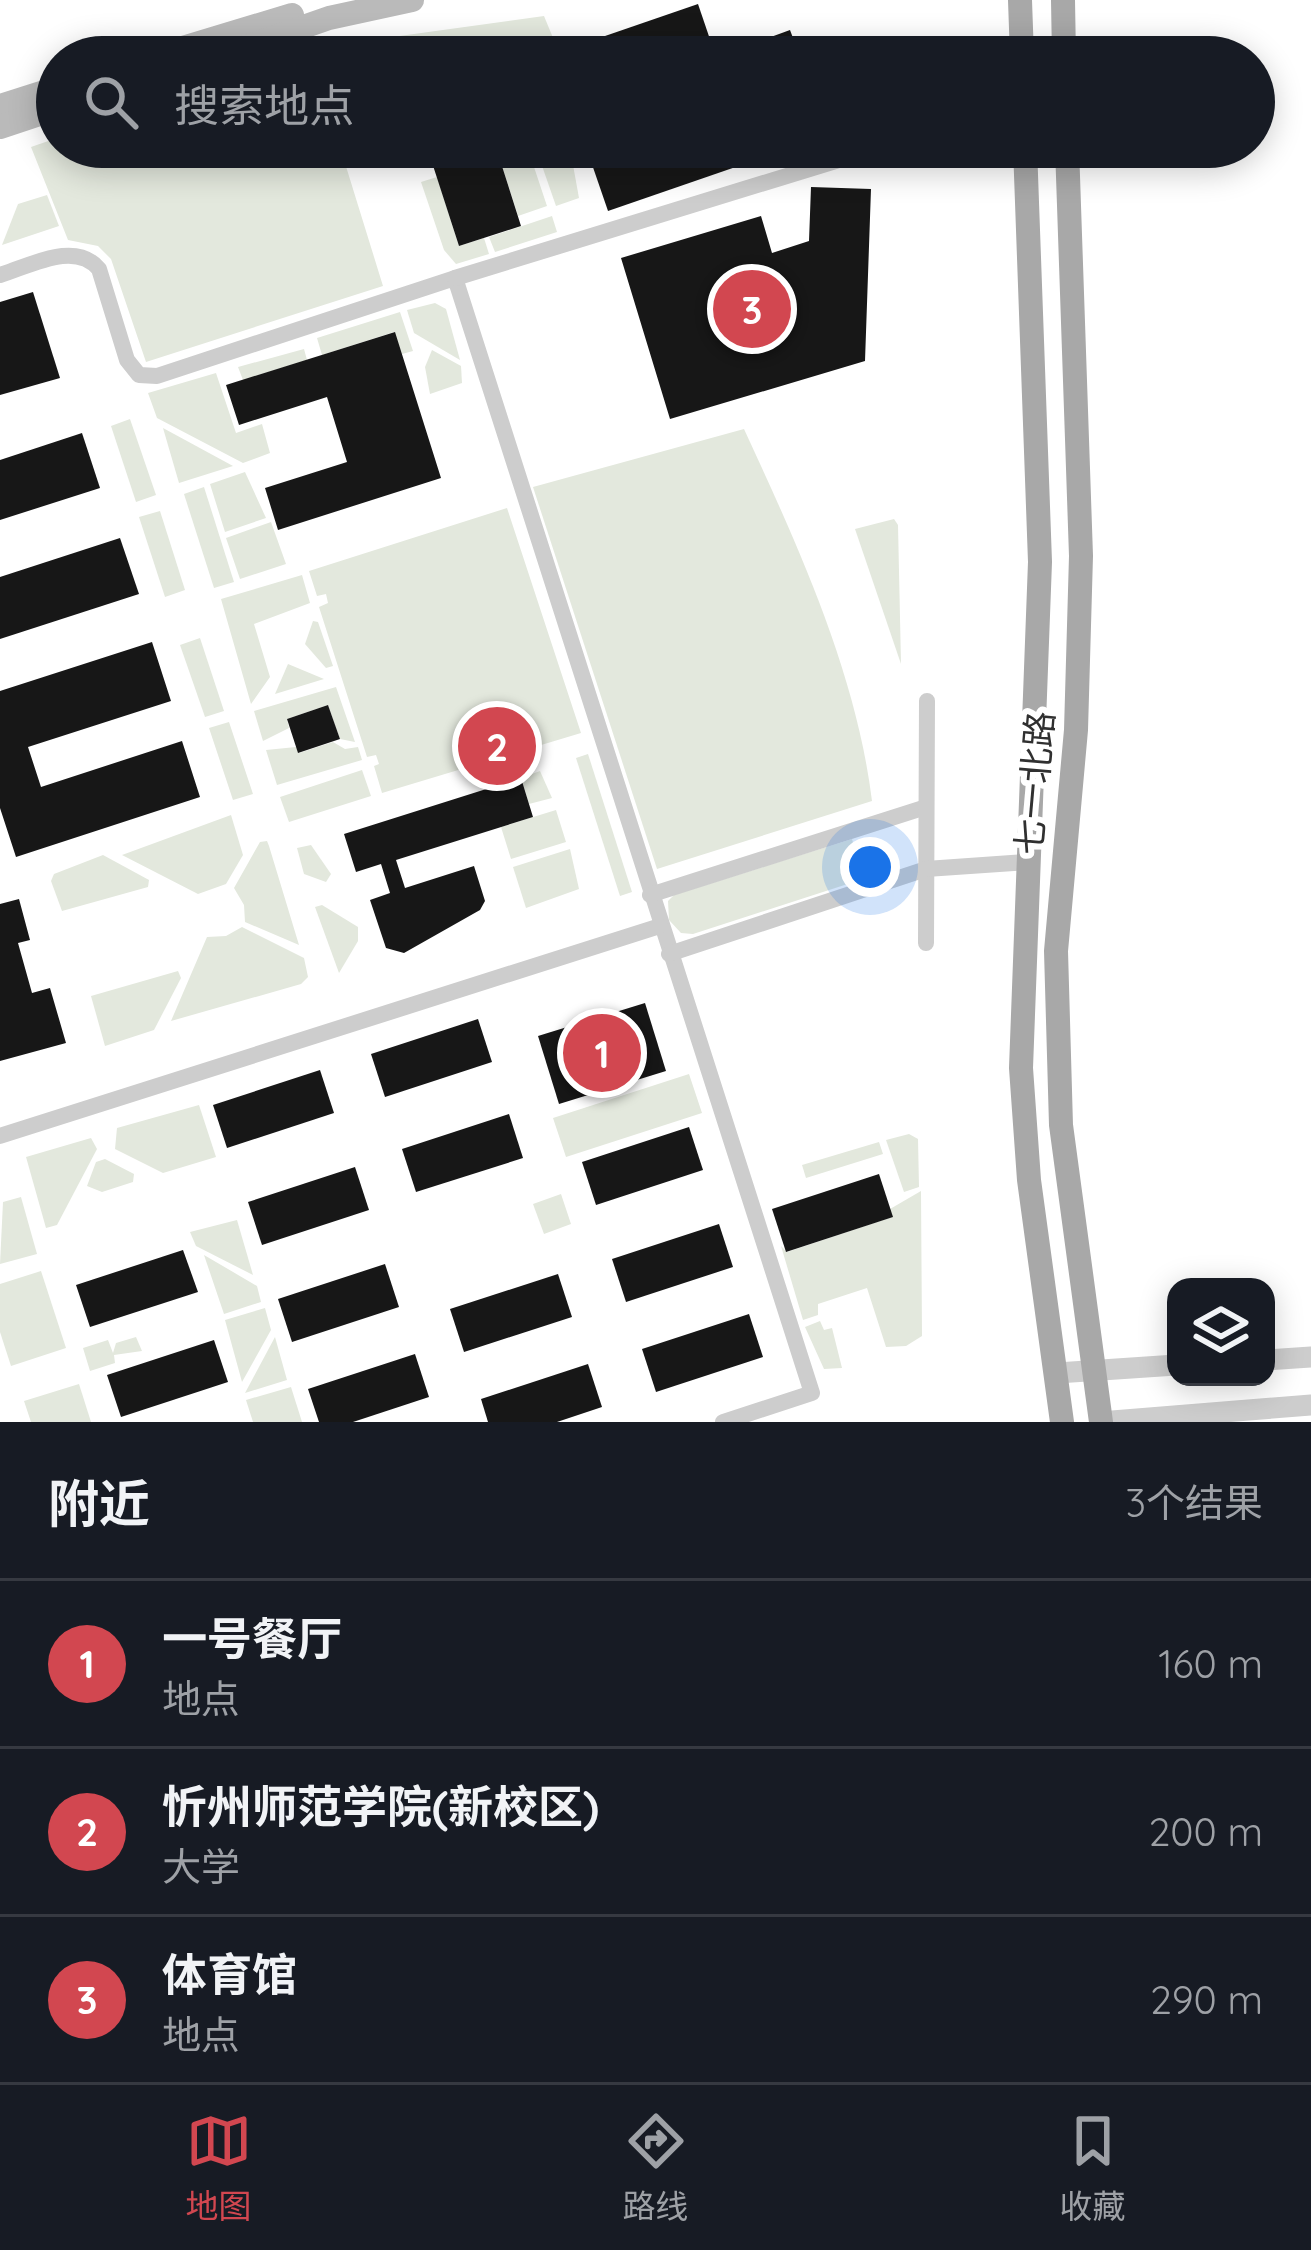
<!DOCTYPE html>
<html lang="zh">
<head>
<meta charset="utf-8">
<style>
  :root { --surface:#171b24; --page:#20242c; --text:#f1f3f6; --muted:#9ea1a6; --line:#363941; --accent:#d24750 }
  body { margin:0; font-family:Quicksand,"Noto Sans SC",sans-serif; background:var(--page); color:var(--text) }
  .controls { position:absolute; right:36px; bottom:36px; display:grid; overflow:hidden; border-radius:24px; box-shadow:0 6px 30px #0003 }
  .controls button { width:108px; height:108px; display:grid; place-items:center; padding:0; border:0; border-bottom:3px solid var(--line); background:var(--surface); color:var(--text); font:60px sans-serif }
  .you { position:absolute; left:870px; top:867px; width:42px; height:42px; margin:-30px; border:9px solid #fff; border-radius:50%; background:#1a73e8; box-shadow:0 0 0 18px #1a73e833 }
  .badge { display:grid; place-items:center; width:78px; height:78px; border-radius:50%; background:var(--accent); color:#fff; font-size:39px; font-weight:700 }
  .pin { position:absolute; translate:-50% -50%; border:6px solid #fff; box-shadow:0 3px 12px #0006 }
  .list { margin:0; padding:0; list-style:none }
  h2 { display:flex; justify-content:space-between; align-items:center; height:156px; margin:0; padding:0 48px; font-size:51px }
  h2 small { font-size:39px; font-weight:400; color:var(--muted) }
  .list li { display:grid; grid-template-columns:78px 1fr auto; gap:36px; align-items:center; box-sizing:border-box; height:168px; padding:0 48px; border-top:3px solid var(--line) }
  .list b { display:block; font-size:45px; white-space:nowrap }
  .list p { margin:0; font-size:39px; white-space:nowrap; color:var(--muted) }
  .list em { font-size:39px; font-style:normal; color:var(--muted) }
  .icon { flex:none; width:66px; height:66px; fill:none; stroke:currentColor; stroke-width:2; stroke-linecap:round; stroke-linejoin:round }
  .map { position:relative; flex:none; width:1311px; height:1422px; overflow:hidden }
  .search { position:absolute; background:var(--surface); box-shadow:0 6px 30px #0003; left:36px; right:36px; top:36px; height:132px; display:flex; align-items:center; gap:30px; box-sizing:border-box; padding:0 42px; border-radius:66px; color:var(--muted); font-size:45px }
  .sheet { height:660px; background:var(--surface) }
  nav { display:flex; justify-content:space-around; align-items:center; box-sizing:border-box; height:168px; border-top:3px solid var(--line); background:var(--surface); font-size:33px; color:var(--muted) }
  nav a { display:grid; justify-items:center; gap:6px }
  nav .on { color:var(--accent) }
  .map>svg:first-child { display:block }
</style>
</head>
<body>
<div class="map">
<svg width="1311" height="1422" viewBox="0 0 1311 1422">
  <rect width="100%" height="100%" fill="#fff"/>
  <!-- green -->
  <g fill="#e3e8dd">
    <path d="M544 16 558 50 538 57H309L356 42Z"/>
    <path d="M57 138V147H340L383 286 146 362 111 259 98 246 68 240 31 147Z"/>
    <path d="M515 153 520 168 533 164 547 206 518 216 501 163Z"/>
    <path d="M553 156 573 165 579 198 556 206 540 160Z"/>
    <path d="M437 177 459 246 484 238 489 254 456 264 444 250 421 182Z"/>
    <path d="M47 195 59 226 2 245 18 204Z"/>
    <path d="M552 216 557 232 495 252 489 237Z"/>
    <path d="M435 303 446 309 460 360 414 333 407 310Z"/>
    <path d="M400 312 413 351 402 354 394 332 322 355 317 338Z"/>
    <path d="M304 349 307 360 243 380 238 367Z"/>
    <path d="M432 350 461 366 462 383 430 394 425 367Z"/>
    <path d="M216 373 236 433 262 424 270 453 243 463 157 418 148 393Z"/>
    <path d="M130 419 156 495 136 502 111 426Z"/>
    <path d="M163 428 233 466 179 483Z"/>
    <path d="M744 429C798 546 856 672 872 801L657 869 533 487Z"/>
    <path d="M245 472 266 518 225 532 210 484Z"/>
    <path d="M204 487 234 582 214 588 184 494Z"/>
    <path d="M507 508 581 733 382 793 374 766 379 764 376 755 367 757 319 607 328 603 326 594 317 596 309 571Z"/>
    <path d="M160 511 185 590 165 597 139 517Z"/>
    <path d="M894 519 898 525 901 664 855 529Z"/>
    <path d="M271 522 286 564 240 579 226 538Z"/>
    <path d="M302 575 310 603 254 624 270 677 251 704 221 599Z"/>
    <path d="M313 621 318 622 333 666 326 668 305 644Z"/>
    <path d="M200 638 224 711 205 717 180 645Z"/>
    <path d="M288 664 324 679 275 694Z"/>
    <path d="M336 687 355 742 340 739 328 705 287 719 289 728 263 741 254 711Z"/>
    <path d="M229 722 253 794 233 800 209 728Z"/>
    <path d="M333 742 345 749 358 747 362 760 277 785 266 750 296 747 299 753Z"/>
    <path d="M588 754 632 892 620 896 576 758Z"/>
    <path d="M362 770 371 796 289 822 280 797Z"/>
    <path d="M540 771 552 798 529 804 521 778Z"/>
    <path d="M556 810 566 842 511 859 501 827Z"/>
    <path d="M231 815 243 855 226 884 198 894 122 855Z"/>
    <path d="M852 839 863 879 693 934 681 933 669 920 668 901 674 895Z"/>
    <path d="M267 841 269 846 299 945 245 922 244 905 234 888 260 842Z"/>
    <path d="M311 845 331 874 326 882 304 874 297 848Z"/>
    <path d="M570 849 579 889 526 908 513 867Z"/>
    <path d="M103 855 149 880 148 887 62 911 51 881 54 874Z"/>
    <path d="M322 905 358 927V941L339 973 315 907Z"/>
    <path d="M242 927 304 958 308 977 301 984 171 1021 207 937 226 936Z"/>
    <path d="M178 971 181 978 154 1030 105 1046 91 996Z"/>
    <path d="M689 1074 702 1113 566 1157 553 1118Z"/>
    <path d="M199 1105 216 1157 163 1173 115 1149 117 1128Z"/>
    <path d="M909 1134 918 1139 919 1187 904 1192 886 1140Z"/>
    <path d="M91 1138 97 1149 57 1225 46 1228 26 1157Z"/>
    <path d="M879 1142 883 1154 806 1178 802 1165Z"/>
    <path d="M105 1159 134 1174 133 1182 102 1192 87 1186 96 1162Z"/>
    <path d="M921 1191 922 1336 906 1346 886 1347 867 1288 818 1304V1315L803 1320 781 1246 787 1252 892 1217 890 1209Z"/>
    <path d="M561 1194 571 1224 544 1234 533 1204Z"/>
    <path d="M21 1197 37 1254 0 1264 3 1202Z"/>
    <path d="M237 1220 253 1275 196 1246 190 1232Z"/>
    <path d="M204 1255 257 1286 261 1302 224 1314Z"/>
    <path d="M41 1271 66 1348 11 1366 0 1332V1284Z"/>
    <path d="M265 1308 271 1330 242 1382 225 1320Z"/>
    <path d="M820 1321 824 1330 832 1328 842 1368 824 1369 805 1327Z"/>
    <path d="M136 1337 142 1351 114 1355 115 1363 90 1371 83 1348 108 1340 113 1353 116 1343Z"/>
    <path d="M275 1337 287 1380 245 1393Z"/>
    <path d="M79 1384 91 1422H31L24 1401Z"/>
    <path d="M291 1387 302 1422H253L246 1400Z"/>
  </g>
  <!-- building -->
  <g fill="#171717">
    <path d="M698 4 716 57H580L576 46Z"/>
    <path d="M790 30 800 57H746L743 47Z"/>
    <path d="M427 147H506L511 160 501 163 521 226 459 246Z"/>
    <path d="M586 147H748L753 161 608 211Z"/>
    <path d="M811 187 871 189 865 361 670 419 621 258 761 216 772 253 809 241Z"/>
    <path d="M33 292 60 378 0 395V302Z"/>
    <path d="M395 332 441 478 278 530 265 488 347 462 327 397 239 425 226 385Z"/>
    <path d="M82 433 100 488 0 520V460Z"/>
    <path d="M120 538 139 594 0 639V577Z"/>
    <path d="M152 642 171 701 28 747 41 787 182 741 200 797 16 857 0 808V691Z"/>
    <path d="M328 705 340 739 298 753 287 719Z"/>
    <path d="M521 778 533 817 396 860 405 888 474 866 485 901 480 910 404 953 386 948 370 900 390 893 381 864 356 872 344 834Z"/>
    <path d="M19 899 30 940 18 943 32 993 50 988 66 1043 0 1061V904Z"/>
    <path d="M645 1003 666 1071 559 1104 538 1036Z"/>
    <path d="M478 1019 492 1062 385 1097 371 1054Z"/>
    <path d="M320 1070 334 1113 227 1148 213 1105Z"/>
    <path d="M509 1114 523 1158 416 1192 402 1149Z"/>
    <path d="M689 1127 703 1170 596 1205 582 1162Z"/>
    <path d="M355 1167 369 1210 262 1245 248 1202Z"/>
    <path d="M879 1174 893 1217 786 1252 772 1209Z"/>
    <path d="M719 1224 733 1267 626 1302 612 1259Z"/>
    <path d="M183 1250 198 1292 90 1327 76 1285Z"/>
    <path d="M385 1264 399 1307 292 1342 278 1299Z"/>
    <path d="M558 1274 572 1317 464 1352 450 1309Z"/>
    <path d="M749 1314 763 1357 656 1392 642 1349Z"/>
    <path d="M214 1340 228 1382 121 1417 107 1375Z"/>
    <path d="M415 1354 429 1397 353 1422H319L308 1389Z"/>
    <path d="M588 1364 602 1407 557 1422H488L481 1399Z"/>
  </g>
  <g fill="none" stroke-linecap="round" stroke-linejoin="round">
    <!-- minor -->
    <g stroke="#cdcdcd" stroke-width="16">
      <path d="M0 275C30 266 75 240 99 269L127 360 139 375 157 376 455 278 812 1393 723 1422"/>
      <path d="M455 278 881 147"/>
      <path d="M650 895 926 807"/>
      <path d="M926 943 927 701"/>
      <path d="M669 954 926 869 1027 862"/>
      <path d="M0 1136 660 926"/>
    </g>
    <!-- tertiary -->
    <g stroke="#cdcdcd" stroke-width="21">
      <path d="M1266 1360 1311 1357"/>
      <path d="M1057 1373 1176 1365"/>
      <path d="M1100 1422 1311 1405"/>
    </g>
    <!-- secondary -->
    <g stroke="#bababa" stroke-width="24">
      <path d="M153 57 292 15"/>
      <path d="M217 57 329 18 412 0"/>
      <path d="M0 106 57 88"/>
      <path d="M0 127 57 108"/>
    </g>
    <!-- primary -->
    <g stroke="#a8a8a8" stroke-width="24">
      <path d="M1020 0 1022 57"/>
      <path d="M1063 0 1064 57"/>
      <path d="M1025 147 1040 562 1021 1068 1029 1180 1062 1422"/>
      <path d="M1067 147 1081 556 1076 730 1056 951 1061 1125 1101 1422"/>
    </g>
  </g>
  <g text-anchor="middle" dominant-baseline="central" stroke-width="12" stroke-linejoin="round" paint-order="stroke">
    <!-- street labels -->
    <g font-size="36" fill="#303030" stroke="#fff">
      <text transform="translate(1034 783) rotate(-85)">七一北路</text>
    </g>
  </g>
</svg>
<div class="controls">
<button><svg class="icon" aria-label="layers" viewBox="0 0 24 24"><path d="M12 4l9 5-9 5-9-5zM3 14l9 5 9-5"/></svg></button>
</div>
<div class="you"></div>
<div class="pin badge" style="left:602px;top:1053px">1</div>
<div class="pin badge" style="left:497px;top:746px">2</div>
<div class="pin badge" style="left:752px;top:309px">3</div>
<div class="search"><svg class="icon" aria-label="search" viewBox="0 0 24 24"><circle cx="10" cy="10" r="6"/><path d="M15 15l6 6"/></svg>搜索地点</div>
</div>
<section class="sheet">
<h2>附近<small>3个结果</small></h2>
<ul class="list">
<li><span class="badge">1</span><div><b>一号餐厅</b><p>地点</p></div><em>160 m</em></li>
<li><span class="badge">2</span><div><b>忻州师范学院(新校区)</b><p>大学</p></div><em>200 m</em></li>
<li><span class="badge">3</span><div><b>体育馆</b><p>地点</p></div><em>290 m</em></li>
</ul>
</section>
<nav>
<a class="on"><svg class="icon" aria-label="map" viewBox="0 0 24 24"><path d="M3 6l6-2 6 2 6-2v14l-6 2-6-2-6 2zM9 4v14M15 6v14"/></svg>地图</a>
<a><svg class="icon" aria-label="directions" viewBox="0 0 24 24"><path d="M12 3l9 9-9 9-9-9zM9 14v-3h6M13 9l2 2-2 2"/></svg>路线</a>
<a><svg class="icon" aria-label="saved" viewBox="0 0 24 24"><path d="M7 4h10v16l-5-4-5 4z"/></svg>收藏</a>
</nav>
</body>
</html>
